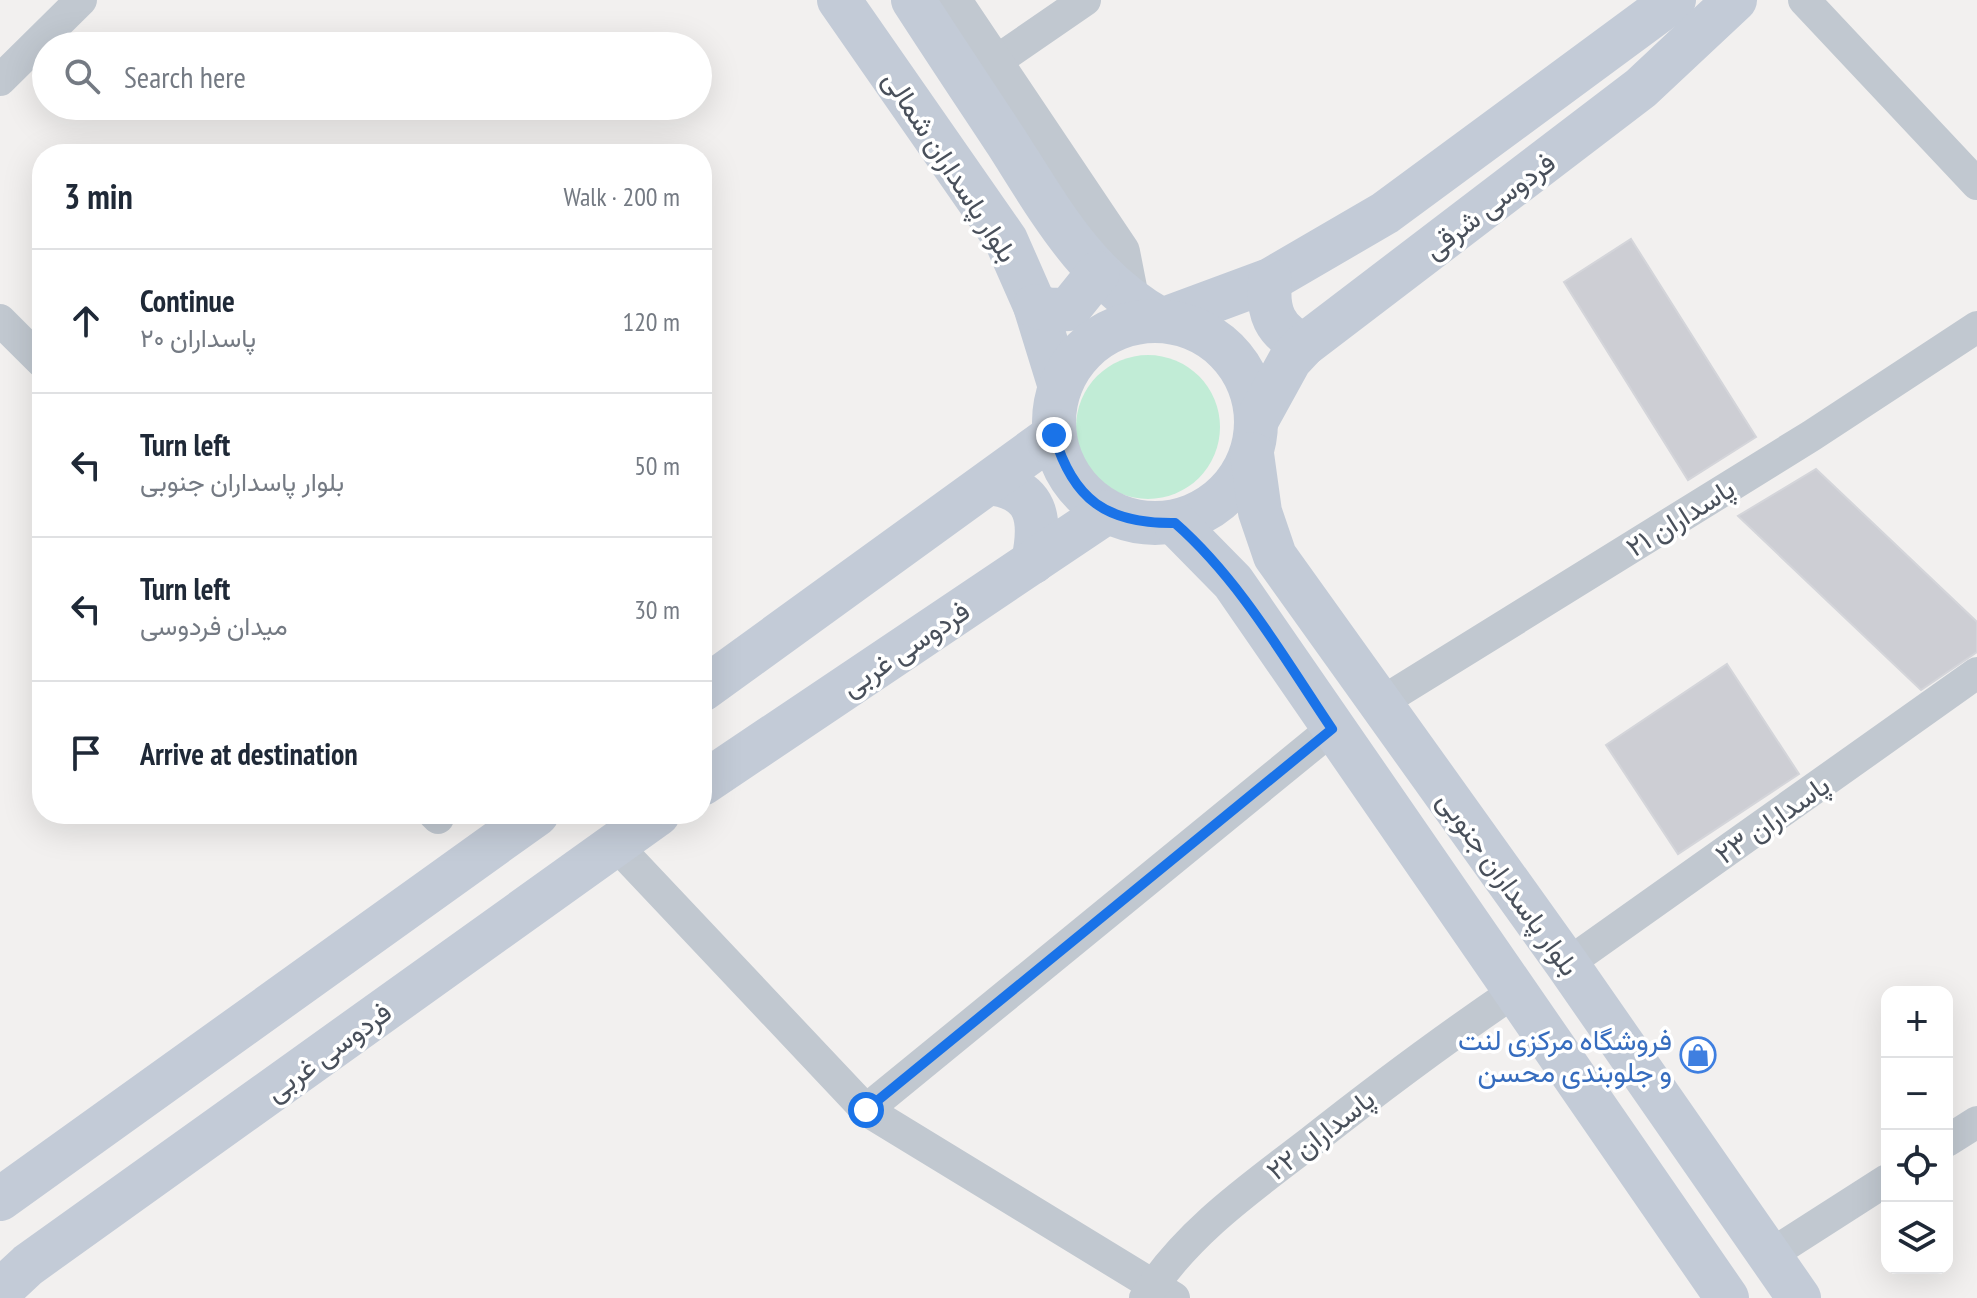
<!DOCTYPE html>
<html lang="en">
<head>
<meta charset="utf-8">
<style>
  :root { --surface:#fff; --page:#f6f6f7; --text:#1f2937; --muted:#747a83; --line:#e0e1e3 }
  body { margin:0; font-family:"PT Sans Narrow",Vazirmatn,sans-serif; background:var(--page); color:var(--text) }
  .controls { position:absolute; right:24px; bottom:24px; display:grid; overflow:hidden; border-radius:16px; box-shadow:0 8px 32px #0002 }
  .controls button { width:72px; height:72px; display:grid; place-items:center; padding:0; border:0; border-bottom:2px solid var(--line); background:var(--surface); color:var(--text); font:40px sans-serif }
  .stop { position:absolute; width:24px; height:24px; margin:-18px; border:6px solid #1a73e8; border-radius:50%; background:#fff }
  .stop.end { background:#1a73e8; border-color:#fff; box-shadow:0 2px 8px #0008 }
  .list { margin:0; padding:0; list-style:none }
  h2 { display:flex; justify-content:space-between; align-items:center; height:104px; margin:0; padding:0 32px; font-size:34px }
  h2 small { font-size:26px; font-weight:400; color:var(--muted) }
  .list li { display:grid; grid-template-columns:52px 1fr auto; gap:24px; align-items:center; box-sizing:border-box; height:144px; padding:0 32px; border-top:2px solid var(--line) }
  .list b { display:block; font-size:30px; white-space:nowrap }
  .list p { margin:0; font-size:26px; white-space:nowrap; color:var(--muted) }
  .list em { font-size:26px; font-style:normal; color:var(--muted) }
  .icon { flex:none; width:44px; height:44px; fill:none; stroke:currentColor; stroke-width:2; stroke-linecap:round; stroke-linejoin:round }
  .map { position:relative; flex:none; width:1977px; height:1298px; overflow:hidden }
  .search { position:absolute; background:var(--surface); box-shadow:0 8px 32px #0002; left:32px; top:32px; width:680px; height:88px; display:flex; align-items:center; gap:20px; box-sizing:border-box; padding:0 28px; border-radius:44px; color:var(--muted); font-size:30px }
  .panel { position:absolute; background:var(--surface); box-shadow:0 8px 32px #0002; left:32px; top:144px; width:680px; height:680px; border-radius:32px }
  .map>svg:first-child { display:block }
</style>
</head>
<body>
<div class="map">
<svg width="1977" height="1298" viewBox="0 0 1977 1298">
  <rect width="100%" height="100%" fill="#f2f0ef"/>
  <!-- green -->
  <circle fill="#c1ecd6" cx="1148" cy="427" r="72"/>
  <!-- building -->
  <g fill="#cdced4" stroke="#d4d5da" stroke-width="2">
    <path d="M1631 239 1756 437 1688 480 1564 282Z"/>
    <path d="M1816 469 1977 622V652L1921 690 1738 516Z"/>
    <path d="M1727 664 1799 774 1678 854 1606 745Z"/>
  </g>
  <g fill="none" stroke-linecap="round" stroke-linejoin="round">
    <!-- minor -->
    <g stroke="#c1c8d0" stroke-width="32">
      <path d="M1804 0 1977 184"/>
      <path d="M992 64 1085 0"/>
      <path d="M0 80 81 0"/>
      <path d="M0 320 42 362"/>
      <path d="M1380 703 1811 436 1977 327"/>
      <path d="M434 814 438 818"/>
      <path d="M614 843 866 1110 1174 1298"/>
      <path d="M1567 964 1977 673"/>
      <path d="M866 1110 1332 729"/>
      <path d="M1947 1141 1977 1122"/>
      <path d="M1770 1255 1887 1180"/>
      <path d="M1145 1298C1185 1234 1249 1189 1308 1144 1375 1091 1443 1040 1514 992"/>
    </g>
    <!-- tertiary -->
    <path stroke="#c1c8d0" stroke-width="40" d="M951 0 1120 252 1130 303"/>
    <!-- secondary -->
    <g stroke="#c3cbd7" stroke-width="44">
      <path d="M839 0 1006 240 1035 306 1060 387"/>
      <path d="M913 0C944 48 976 96 1007 143 1051 212 1088 280 1162 320L1270 280 1385 213 1674 0"/>
      <path d="M1270 280C1267 312 1274 331 1304 345"/>
      <path d="M1035 306 1050 310 1069 309 1098 273"/>
      <circle cx="1155" cy="422" r="101"/>
      <path d="M1257 420 1290 360 1304 345 1641 88 1735 0"/>
      <path d="M1252 454 1260 512 1275 556 1567 964 1799 1298"/>
      <path d="M989 483C1038 489 1042 519 1033 562"/>
      <path d="M1175 523 1233 582 1727 1298"/>
      <path d="M702 690 1054 435"/>
      <path d="M702 784 1107 512"/>
      <path d="M0 1199 537 814"/>
      <path d="M0 1291 28 1265 658 814"/>
    </g>
  </g>
  <g fill="none" stroke-linecap="round" stroke-linejoin="round">
    <!-- route -->
    <path stroke="#1a73e8" stroke-width="10" d="M866 1110 1332 729C1284 658 1240 580 1175 523 1107 524 1073 500 1054 435"/>
  </g>
  <!-- icons -->
  <defs>
    <symbol id="shop-ring" viewBox="-11 -11 22 22"><circle r="9.5" fill="#fff" stroke="#3f7fe0" stroke-width="1.5"/><path d="M-5-2.5h2.3a2.7 3.5 0 0 1 5.4 0H5L5.5 6h-11ZM-1.5-2.5h3a1.5 2.3 0 0 0-3 0Z" fill="#3f7fe0"/></symbol>
  </defs>
  <g fill-rule="evenodd">
    <use href="#shop-ring" x="1678" y="1035" width="40" height="40"/>
  </g>
  <g text-anchor="middle" dominant-baseline="central" stroke-width="7" stroke-linejoin="round" paint-order="stroke">
    <!-- street labels -->
    <g font-size="28" fill="#49505b" stroke="#fff">
      <text transform="translate(951 166) rotate(57)">بلوار پاسداران شمالی</text>
      <text transform="translate(1489 205) rotate(-37)">فردوسی شرقی</text>
      <text transform="translate(1680 517) rotate(-32)">پاسداران ۲۱</text>
      <text transform="translate(905 648) rotate(-34)">فردوسی غربی</text>
      <text transform="translate(1772 819) rotate(-35)">پاسداران ۲۳</text>
      <text transform="translate(1509 883) rotate(54)">بلوار پاسداران جنوبی</text>
      <text transform="translate(328 1051) rotate(-36)">فردوسی غربی</text>
      <text transform="translate(1320 1134) rotate(-38)">پاسداران ۲۲</text>
    </g>
    <!-- shop labels -->
    <g font-size="28" fill="#366cbe" stroke="#fff" text-anchor="end">
      <text x="1672" y="1039">فروشگاه مرکزی لنت<tspan x="1672" dy="32">و جلوبندی محسن</tspan></text>
    </g>
  </g>
</svg>
<div class="controls">
<button>+</button>
<button>−</button>
<button><svg class="icon" aria-label="locate" viewBox="0 0 24 24"><circle cx="12" cy="12" r="6"/><path d="M12 2v4M12 18v4M2 12h4M18 12h4"/></svg></button>
<button><svg class="icon" aria-label="layers" viewBox="0 0 24 24"><path d="M12 4l9 5-9 5-9-5zM3 14l9 5 9-5"/></svg></button>
</div>
<div class="stop" style="left:866px;top:1110px"></div>
<div class="stop end" style="left:1054px;top:435px"></div>
<div class="search"><svg class="icon" aria-label="search" viewBox="0 0 24 24"><circle cx="10" cy="10" r="6"/><path d="M15 15l6 6"/></svg>Search here</div>
<section class="panel">
<h2>3 min<small>Walk · 200 m</small></h2>
<ul class="list">
<li><svg class="icon" aria-label="ahead" viewBox="0 0 24 24"><path d="M12 20V5M6 11l6-6 6 6"/></svg><div><b>Continue</b><p>پاسداران ۲۰</p></div><em>120 m</em></li>
<li><svg class="icon" aria-label="left" viewBox="0 0 24 24"><path d="M17 20v-9H6M10 6l-5 5 5 5"/></svg><div><b>Turn left</b><p>بلوار پاسداران جنوبی</p></div><em>50 m</em></li>
<li><svg class="icon" aria-label="left" viewBox="0 0 24 24"><path d="M17 20v-9H6M10 6l-5 5 5 5"/></svg><div><b>Turn left</b><p>میدان فردوسی</p></div><em>30 m</em></li>
<li><svg class="icon" aria-label="arrive" viewBox="0 0 24 24"><path d="M6 21V4h12l-3 4 3 4H6"/></svg><div><b>Arrive at destination</b></div></li>
</ul>
</section>
</div>
</body>
</html>
